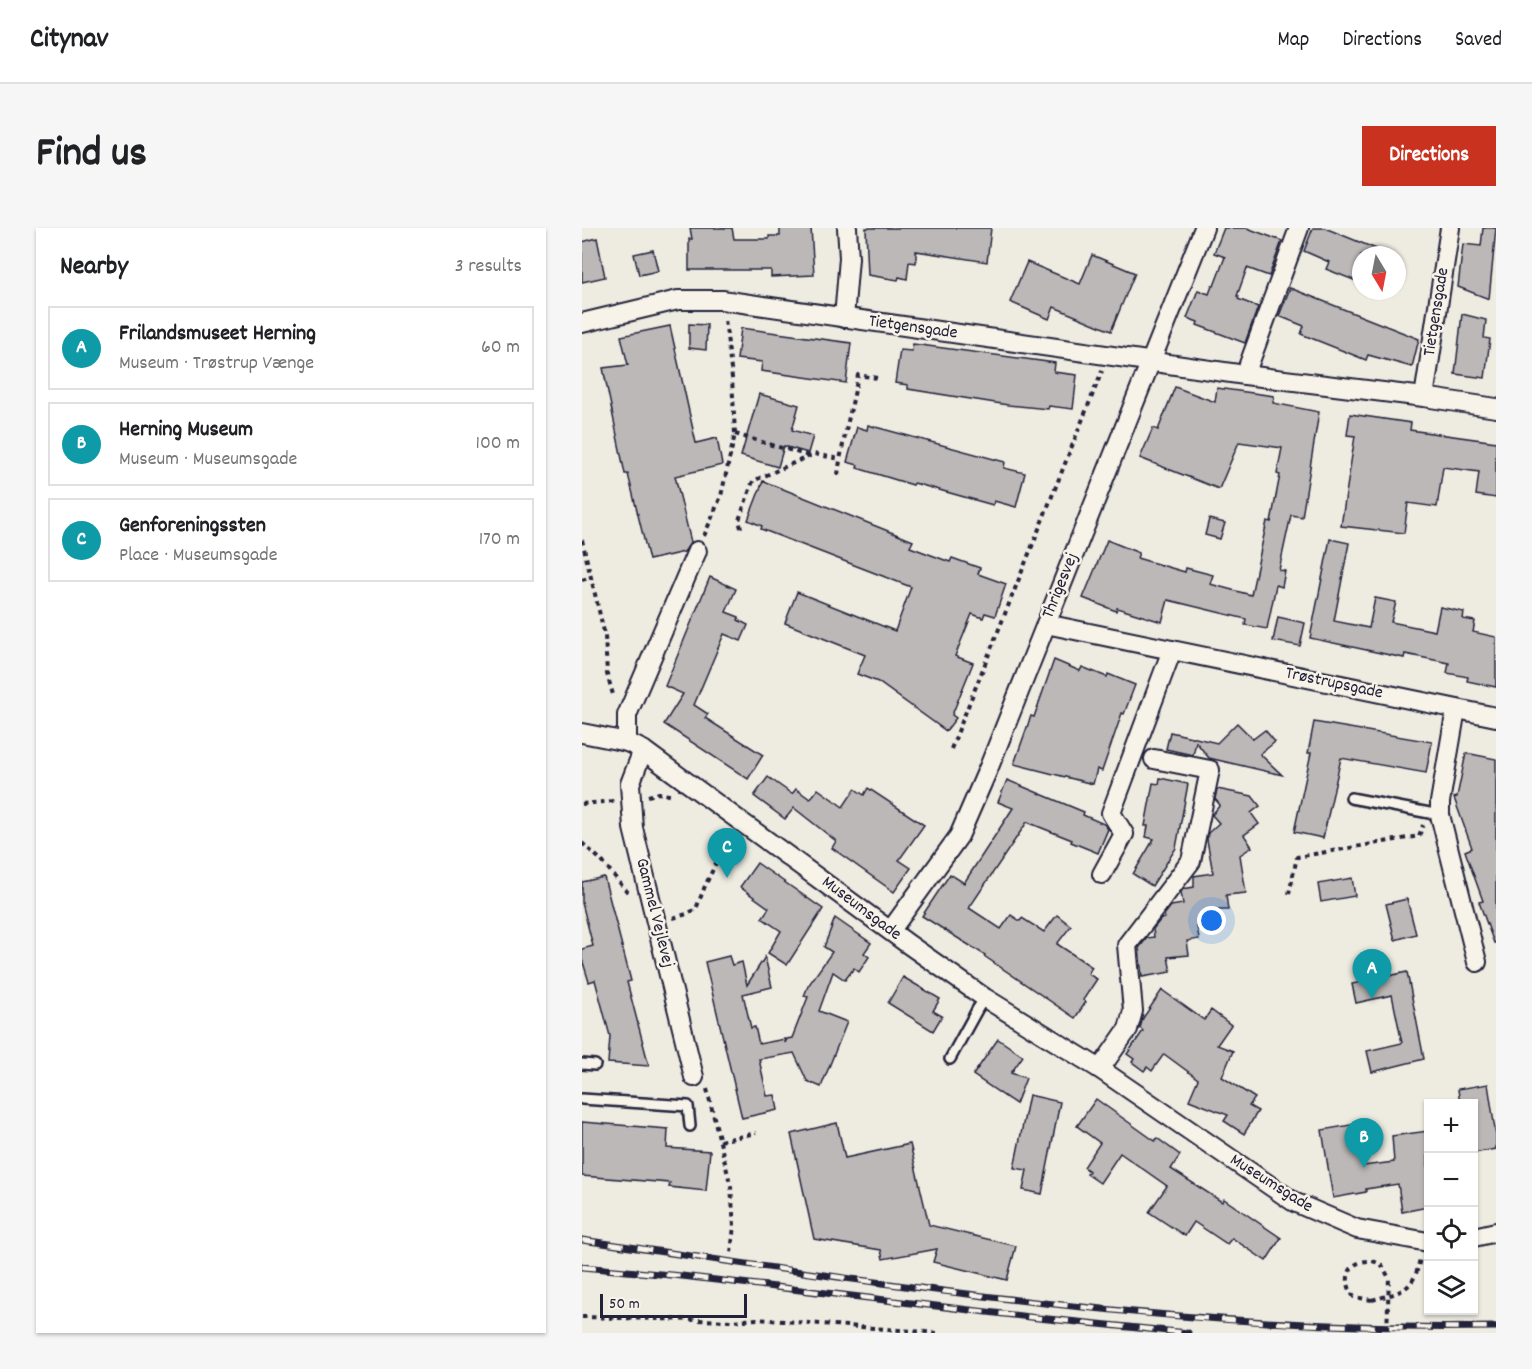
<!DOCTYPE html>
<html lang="en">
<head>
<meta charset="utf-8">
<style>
  :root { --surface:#fff; --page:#f6f6f6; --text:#202124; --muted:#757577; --line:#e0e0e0; --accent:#c8321e }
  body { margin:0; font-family:Dekko,sans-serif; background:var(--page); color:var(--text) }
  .controls { position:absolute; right:18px; bottom:18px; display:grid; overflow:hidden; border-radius:0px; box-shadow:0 2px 4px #0004 }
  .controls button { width:54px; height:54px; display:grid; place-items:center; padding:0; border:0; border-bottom:2px solid var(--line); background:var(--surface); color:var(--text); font:30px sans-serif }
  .compass { position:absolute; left:770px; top:18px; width:54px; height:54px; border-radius:50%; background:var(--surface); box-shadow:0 2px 4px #0004; rotate:170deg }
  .scale { position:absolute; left:18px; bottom:15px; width:147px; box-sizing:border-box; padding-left:6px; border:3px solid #22223b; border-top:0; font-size:16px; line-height:21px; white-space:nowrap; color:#22223b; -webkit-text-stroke:4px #f7f3e8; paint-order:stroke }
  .you { position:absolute; left:630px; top:693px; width:21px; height:21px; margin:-15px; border:4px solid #fff; border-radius:50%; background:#1a73e8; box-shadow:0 0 0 9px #1a73e833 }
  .badge { display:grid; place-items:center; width:39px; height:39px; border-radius:50%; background:var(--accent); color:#fff; font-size:20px; font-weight:700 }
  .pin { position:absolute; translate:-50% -50px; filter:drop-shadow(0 2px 3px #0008) }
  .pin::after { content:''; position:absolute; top:32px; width:21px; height:18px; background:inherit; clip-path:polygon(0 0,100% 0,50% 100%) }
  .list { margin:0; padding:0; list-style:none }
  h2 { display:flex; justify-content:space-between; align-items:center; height:78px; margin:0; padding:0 24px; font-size:26px }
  h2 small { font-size:20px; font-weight:400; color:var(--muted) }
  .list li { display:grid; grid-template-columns:39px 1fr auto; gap:18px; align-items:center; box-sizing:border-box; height:84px; margin:0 12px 12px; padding:0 12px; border:2px solid var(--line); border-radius:0px }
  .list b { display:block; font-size:22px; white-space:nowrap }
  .list p { margin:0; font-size:20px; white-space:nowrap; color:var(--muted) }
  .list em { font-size:20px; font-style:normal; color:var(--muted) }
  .icon { flex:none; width:33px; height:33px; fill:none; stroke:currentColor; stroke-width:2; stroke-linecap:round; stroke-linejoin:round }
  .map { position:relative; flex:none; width:914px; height:1105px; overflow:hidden; border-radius:0px }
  header { display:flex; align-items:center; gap:36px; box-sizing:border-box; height:84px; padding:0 30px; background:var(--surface); border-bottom:2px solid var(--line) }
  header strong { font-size:28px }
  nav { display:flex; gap:33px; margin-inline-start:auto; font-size:21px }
  .intro { display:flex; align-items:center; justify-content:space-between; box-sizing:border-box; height:144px; padding:0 36px }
  h1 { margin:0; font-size:42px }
  .button { padding:15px 27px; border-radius:0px; background:var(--accent); color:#fff; font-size:21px; font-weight:700 }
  main { display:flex; gap:36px; padding:0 36px }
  aside { flex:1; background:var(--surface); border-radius:0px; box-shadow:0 2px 4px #0004 }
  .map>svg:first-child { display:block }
</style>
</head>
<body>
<header>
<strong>Citynav</strong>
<nav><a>Map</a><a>Directions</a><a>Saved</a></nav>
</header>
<div class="intro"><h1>Find us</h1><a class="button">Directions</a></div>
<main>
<aside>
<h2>Nearby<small>3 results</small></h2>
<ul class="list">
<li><span class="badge" style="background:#0f9aa8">A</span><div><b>Frilandsmuseet Herning</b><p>Museum · Trøstrup Vænge</p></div><em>60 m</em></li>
<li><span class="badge" style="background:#0f9aa8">B</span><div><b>Herning Museum</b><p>Museum · Museumsgade</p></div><em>100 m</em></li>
<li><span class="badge" style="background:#0f9aa8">C</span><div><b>Genforeningssten</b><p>Place · Museumsgade</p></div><em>170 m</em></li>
</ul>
</aside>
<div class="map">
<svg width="914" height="1105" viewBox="0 0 914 1105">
  <rect width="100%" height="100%" fill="#eeebe1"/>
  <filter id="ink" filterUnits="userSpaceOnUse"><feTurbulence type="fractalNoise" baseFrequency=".0167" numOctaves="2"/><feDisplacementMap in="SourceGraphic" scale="12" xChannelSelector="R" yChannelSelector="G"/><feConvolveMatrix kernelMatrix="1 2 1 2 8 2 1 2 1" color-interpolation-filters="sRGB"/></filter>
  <g filter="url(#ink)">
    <!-- building -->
    <g fill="#bbb8b7" stroke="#22223b" stroke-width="1.5">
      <path d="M108 0H150L152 11H187V8H198V0H229L232 47 189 49V42H107V11H110Z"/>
      <path d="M284 0H409L405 34 334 23V35L327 34 325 51 317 49 316 52 286 47Z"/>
      <path d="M642 0H665L700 13 687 48 665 40 655 68H657L656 71 676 79 663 115 615 97 616 94 605 90 616 62 627 66 630 58H632L643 29 632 25Z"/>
      <path d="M731 0H743L809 27H779V55L744 41 747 34 722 23Z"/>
      <path d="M901 0H914L907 71 876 59 881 16 899 18Z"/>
      <path d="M15 10 23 49 0 54V14Z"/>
      <path d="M71 22 76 43 57 47 52 26Z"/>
      <path d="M510 27 553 45 529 103 472 79 467 91 428 74 445 34 498 56Z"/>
      <path d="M708 60 837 111 830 139 786 127 784 132 719 106 722 98 697 88Z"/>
      <path d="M880 86 904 92 902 110 908 111 903 150 873 146Z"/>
      <path d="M107 96 125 97 124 122 107 120Z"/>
      <path d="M88 98 114 215 135 210 140 237 93 248 109 314 102 324 67 332 46 246H43L21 140 46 137 39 108Z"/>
      <path d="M159 100 269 115 264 155 179 143 180 134 155 131Z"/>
      <path d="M331 116 473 135 472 144 495 147 491 181 467 178 466 181 426 177 326 161V157L313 155 318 122 330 123Z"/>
      <path d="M593 159 633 174 635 160 692 168 691 175 737 184 720 289 709 287 697 342 703 343 700 359 694 357 685 401 663 397 664 391 586 372 580 394 535 380 534 383 501 370 525 312 557 325 555 330 603 344 604 340 631 347 628 356 669 367 685 293 689 294 698 247 695 246 700 220 657 214 637 261 558 230 571 200 576 202Z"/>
      <path d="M177 166 217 177 210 202 231 208 226 225 202 218 196 239 159 228Z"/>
      <path d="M768 186 829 195 828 202 914 214V270L894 267 897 244 861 239 855 279 826 275 822 305 759 298 773 208 765 207Z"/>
      <path d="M286 197 423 234 422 240 443 245 434 279 412 273 411 277 332 255 331 257 275 240 276 237 265 234 275 199 285 202Z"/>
      <path d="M181 253 331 313 328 319 368 334 370 330 398 340 396 346 424 356 413 388 403 385 401 390 390 386 373 428 391 435 370 487 374 490 364 503 296 454 275 446 283 427 203 395 215 364 313 403 329 359 179 301 180 298 166 292Z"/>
      <path d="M627 291 643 295 638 311 623 307Z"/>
      <path d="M748 311 767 315 752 393 787 400 793 370 814 374 809 394 853 403 858 379 882 384 881 391 893 393 891 404 914 409V459L885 453 886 449 865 445 867 435 823 426 822 430 728 410Z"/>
      <path d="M128 349 154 361 144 384 157 389 156 392 166 397 159 413 142 406 112 477 126 486 123 490 181 527 166 551 82 496 101 466 83 458Z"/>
      <path d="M696 389 723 395 718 418 691 413Z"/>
      <path d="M472 432 498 443 500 439 525 449 526 446 553 457 542 486 540 485 520 543 515 541 511 556 432 536 449 488 452 489Z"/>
      <path d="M732 494 850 514 844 545 759 530 741 610 712 604 729 525H726Z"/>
      <path d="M655 495 671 511 683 502 693 514 678 526 700 547 627 530 614 514 611 527 584 521 588 504 635 515Z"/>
      <path d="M884 525 914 531V715H912L897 674 901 673 883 623 890 620 872 570 875 569Z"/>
      <path d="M186 549 210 566 214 561 228 571 236 561 261 579 273 561 282 567 286 560 342 597 317 632 329 640 312 664 250 620 254 613 212 580 203 591 172 568Z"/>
      <path d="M578 550 606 556 594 620 570 658 551 646 572 611 564 609 566 598H563L571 555 577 556Z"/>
      <path d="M425 552 502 584 501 587 522 596 526 601 516 625 489 614 490 612 445 594 387 680 419 701 429 687 438 693 440 690 462 704 475 687 489 698 475 716 510 739 506 746 515 751 501 772 504 774 493 790 402 728 403 727 340 688 368 646 382 655 431 580 416 574Z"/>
      <path d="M635 561 670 568 678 578 669 585 677 596 662 607 670 619 658 627 664 665 644 667 646 682H633L634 696 615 698 617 711 605 713 607 727 586 729 589 744 560 749 557 720 565 710 572 709 571 701 579 691 583 690 582 687 589 678 601 676 599 664 601 661 612 659V648L631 645 625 612 626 605 637 595 630 587 638 577 633 571Z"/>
      <path d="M175 635 241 681 205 737 186 725 199 703 180 690 187 680 158 659Z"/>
      <path d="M22 649 49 753 45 754 67 838 26 835 28 808 13 752 7 754 0 731V721L11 718 0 675V654Z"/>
      <path d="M770 650 773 668 739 674 736 656Z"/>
      <path d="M825 671 834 706 813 712 804 676Z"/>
      <path d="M253 690 289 715 282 725 287 729 277 744 272 740 263 752 251 744 237 783 265 794 239 859 225 853 212 825 177 831 185 868 193 867 196 882 160 890 123 734 147 728 150 737 160 734 165 757 183 729 190 759 161 766 169 800 173 799 177 816 203 811V815L205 811 210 810 226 769 222 768 226 758 250 724 242 719Z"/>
      <path d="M825 744 842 831 790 844 785 823 820 815 810 767 774 775 770 756Z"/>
      <path d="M321 749 358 771 351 783 360 788 351 803 306 775Z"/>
      <path d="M580 762 622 792 629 782 649 797 635 817 651 823 640 849 673 870 667 878 676 883 662 906 642 893 646 887 607 872 616 851 582 826 570 843 565 839 562 843 550 834 552 831 545 826 561 803 558 800 561 790Z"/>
      <path d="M416 811 441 828 429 845 444 850 434 876 391 847Z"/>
      <path d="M906 856 914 908V921L891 925V876H878L876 861Z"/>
      <path d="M447 867 478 874 460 966 441 962 445 942 432 940Z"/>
      <path d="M514 871 573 913 575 910 598 927 589 941 640 974 642 971 699 1010 684 1033 650 1010 645 1016 612 994 603 1008 567 984 585 958 538 925 518 955 505 946 507 943 502 939 518 915 495 898Z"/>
      <path d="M0 894 86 901 85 920 128 923 124 963 87 959 88 955 0 948Z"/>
      <path d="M255 895 263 930 328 916 347 997 434 1018 425 1052 351 1034 355 1021 301 1031 299 1022 232 1011 209 906Z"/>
      <path d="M774 896 781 938 812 934 810 908 846 903V979L820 984 816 956 784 961V964L751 970 740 902Z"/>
    </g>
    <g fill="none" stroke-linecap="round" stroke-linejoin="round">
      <defs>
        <g id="lane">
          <path d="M769 570 858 587"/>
          <path d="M368 831 396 780 403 770"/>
          <path d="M0 836 13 837"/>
          <path d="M0 871 106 878 108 898"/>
        </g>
        <g id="street">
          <path d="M262 90 267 30 265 0"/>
          <path d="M0 95 96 72H140L663 147 842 169 914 180"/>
          <path d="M663 147 717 0"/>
          <path d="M842 169 868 0"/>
          <path d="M464 396 914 489"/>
          <path d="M874 481 858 574V587L895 734"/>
          <path d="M0 505 45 514 61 522 326 716 403 770 518 841 712 974 775 1001 846 1014"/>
          <path d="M45 514V487L115 323"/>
          <path d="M61 522 48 556 51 600 112 849"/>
          <path d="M520 646 542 606 529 585 590 422"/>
          <path d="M309 702 377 608 407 539 622 0"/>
          <path d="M518 841 546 801 551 783 545 717 609 633 628 542 572 531"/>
          <path d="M892 1009 914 1004"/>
        </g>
      </defs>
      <!-- lane casing -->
      <use href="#lane" stroke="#22223b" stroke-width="14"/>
      <!-- street casing -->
      <use href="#street" stroke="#22223b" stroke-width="22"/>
      <!-- path -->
      <g stroke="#22223b" stroke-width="4" stroke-dasharray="4.5 4.5" stroke-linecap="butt">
        <path d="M153 206 227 228"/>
        <path d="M256 247C260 213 270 180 276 147L295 150"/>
        <path d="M159 300 157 292 171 253 232 226 258 231"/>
        <path d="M122 308 139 268 153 206 150 150 143 91"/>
        <path d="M0 312 23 408 25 446 32 470"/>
        <path d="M0 352 9 349"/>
        <path d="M369 521 520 143"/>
        <path d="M66 568 77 565 91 568"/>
        <path d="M0 576 32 573"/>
        <path d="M0 615 19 632 48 667"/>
        <path d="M707 666 715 629 837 608 841 597"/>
        <path d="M91 690 105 686 114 681 123 658 134 635 143 625 145 614 150 608"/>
        <path d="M125 861 149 959 152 998 149 1025"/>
        <path d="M138 913 174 905"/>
        <path d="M790 1072C819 1064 833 1063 838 1029"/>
        <path d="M0 1089 151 1093 175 1091 356 1105"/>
      </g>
      <!-- lane -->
      <use href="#lane" stroke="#f7f3e8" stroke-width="9"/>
      <!-- street -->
      <use href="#street" stroke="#f7f3e8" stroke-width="18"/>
      <defs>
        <g id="rail">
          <path d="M0 1012C303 1056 606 1105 914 1099"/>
          <path d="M0 1039 100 1048 456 1090 606 1105"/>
        </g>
      </defs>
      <!-- rail casing -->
      <use href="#rail" stroke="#22223b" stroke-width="7"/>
      <!-- rail -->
      <use href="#rail" stroke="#f7f3e8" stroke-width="4.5" stroke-dasharray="14" stroke-linecap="butt"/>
      <!-- path-bridge -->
      <path stroke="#22223b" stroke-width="4" stroke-dasharray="4.5 4.5" stroke-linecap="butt" d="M790 1072 772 1069C761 1054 764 1034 786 1033 790 1032 796 1035 800 1037L807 1050 805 1105"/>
    </g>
  </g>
  <g text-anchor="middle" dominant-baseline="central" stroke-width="5" stroke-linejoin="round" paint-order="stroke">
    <!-- street labels -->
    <g font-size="18" fill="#22223b" stroke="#f7f3e8">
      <text transform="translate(855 84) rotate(-81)">Tietgensgade</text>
      <text transform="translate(331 100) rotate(8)">Tietgensgade</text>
      <text transform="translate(479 358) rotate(-68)">Thrigesvej</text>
      <text transform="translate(752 456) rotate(12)">Trøstrupsgade</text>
      <text transform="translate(279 681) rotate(37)">Museumsgade</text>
      <text transform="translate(72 685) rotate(76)">Gammel Vejlevej</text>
      <text transform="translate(689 956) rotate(32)">Museumsgade</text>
    </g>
  </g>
</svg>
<div class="controls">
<button>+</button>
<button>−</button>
<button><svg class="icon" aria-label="locate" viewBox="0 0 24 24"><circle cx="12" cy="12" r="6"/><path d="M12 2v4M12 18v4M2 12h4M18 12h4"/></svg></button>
<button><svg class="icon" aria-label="layers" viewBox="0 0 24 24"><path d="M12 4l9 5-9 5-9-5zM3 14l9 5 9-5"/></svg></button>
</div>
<svg class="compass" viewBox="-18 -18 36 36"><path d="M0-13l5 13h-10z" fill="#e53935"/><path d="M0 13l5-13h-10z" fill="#757577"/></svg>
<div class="scale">50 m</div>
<div class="you"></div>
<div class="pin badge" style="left:790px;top:771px;background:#0f9aa8">A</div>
<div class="pin badge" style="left:782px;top:940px;background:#0f9aa8">B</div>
<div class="pin badge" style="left:145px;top:650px;background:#0f9aa8">C</div>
</div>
</main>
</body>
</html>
